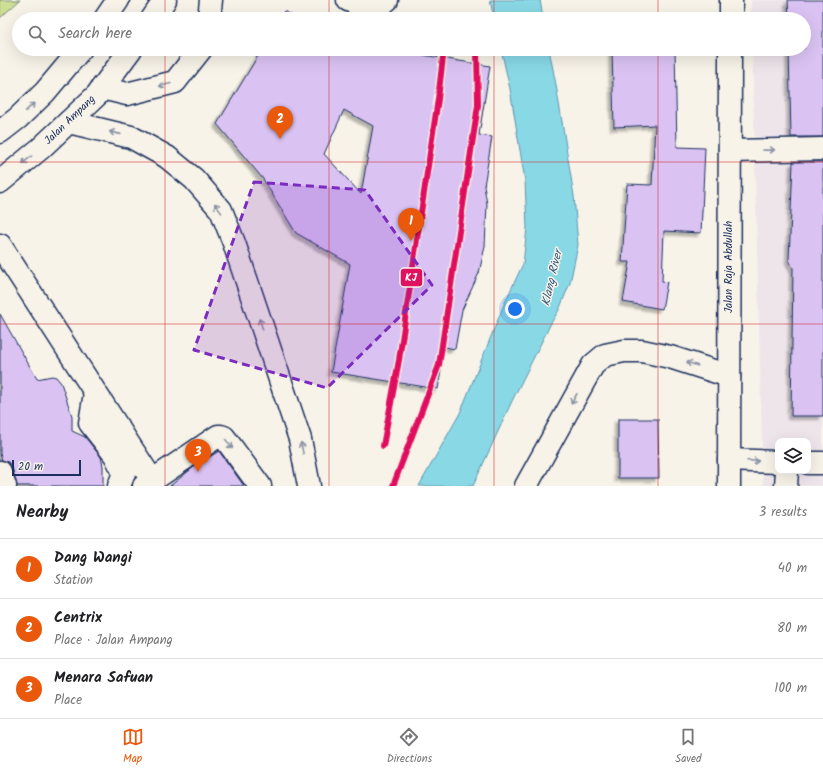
<!DOCTYPE html>
<html lang="en">
<head>
<meta charset="utf-8">
<style>
  :root { --surface:#fff; --page:#f2f2f2; --text:#202124; --muted:#757577; --line:#e0e0e0; --accent:#ea580c }
  body { margin:0; font-family:Kalam,sans-serif; background:var(--page); color:var(--text) }
  .controls { position:absolute; right:12px; bottom:12px; display:grid; overflow:hidden; border-radius:8px; box-shadow:0 4px 16px #0002 }
  .controls button { width:36px; height:36px; display:grid; place-items:center; padding:0; border:0; border-bottom:1px solid var(--line); background:var(--surface); color:var(--text); font:20px sans-serif }
  .scale { position:absolute; left:12px; bottom:10px; width:69px; box-sizing:border-box; padding-left:4px; border:2px solid #1b2f5e; border-top:0; font-size:11px; line-height:14px; white-space:nowrap; color:#1b2f5e; -webkit-text-stroke:3px #f7f3e8; paint-order:stroke }
  .you { position:absolute; left:515px; top:309px; width:14px; height:14px; margin:-10px; border:3px solid #fff; border-radius:50%; background:#1a73e8; box-shadow:0 0 0 6px #1a73e833 }
  .badge { display:grid; place-items:center; width:26px; height:26px; border-radius:50%; background:var(--accent); color:#fff; font-size:13px; font-weight:700 }
  .pin { position:absolute; translate:-50% -33px; filter:drop-shadow(0 1px 2px #0008) }
  .pin::after { content:''; position:absolute; top:21px; width:14px; height:12px; background:inherit; clip-path:polygon(0 0,100% 0,50% 100%) }
  .list { margin:0; padding:0; list-style:none }
  h2 { display:flex; justify-content:space-between; align-items:center; height:52px; margin:0; padding:0 16px; font-size:17px }
  h2 small { font-size:13px; font-weight:400; color:var(--muted) }
  .list li { display:grid; grid-template-columns:26px 1fr auto; gap:12px; align-items:center; box-sizing:border-box; height:60px; padding:0 16px; border-top:1px solid var(--line) }
  .list b { display:block; font-size:15px; white-space:nowrap }
  .list p { margin:0; font-size:13px; white-space:nowrap; color:var(--muted) }
  .list em { font-size:13px; font-style:normal; color:var(--muted) }
  .icon { flex:none; width:22px; height:22px; fill:none; stroke:currentColor; stroke-width:2; stroke-linecap:round; stroke-linejoin:round }
  .map { position:relative; flex:none; width:823px; height:486px; overflow:hidden }
  .search { position:absolute; background:var(--surface); box-shadow:0 4px 16px #0002; left:12px; right:12px; top:12px; height:44px; display:flex; align-items:center; gap:10px; box-sizing:border-box; padding:0 14px; border-radius:22px; color:var(--muted); font-size:15px }
  .sheet { height:232px; background:var(--surface) }
  nav { display:flex; justify-content:space-around; align-items:center; box-sizing:border-box; height:56px; border-top:1px solid var(--line); background:var(--surface); font-size:11px; color:var(--muted) }
  nav a { display:grid; justify-items:center; gap:2px }
  nav .on { color:var(--accent) }
  .map>svg:first-child { display:block }
</style>
</head>
<body>
<div class="map">
<svg width="823" height="486" viewBox="0 0 823 486">
  <defs>
    <filter id="shadow"><feDropShadow dx="-3.5" dy="3.5" stdDeviation="1" flood-color="#0004"/></filter>
  </defs>
  <rect width="100%" height="100%" fill="#f7f3e8"/>
  <filter id="ink" filterUnits="userSpaceOnUse"><feTurbulence type="fractalNoise" baseFrequency=".025" numOctaves="2"/><feDisplacementMap in="SourceGraphic" scale="8" xChannelSelector="R" yChannelSelector="G"/><feConvolveMatrix kernelMatrix="1 2 1 2 8 2 1 2 1" color-interpolation-filters="sRGB"/></filter>
  <g filter="url(#ink)">
    <!-- built -->
    <path fill="#eee5eb" fill-rule="evenodd" d="M751 0H823V486H763L752 49H804V19H751ZM778 441H808V471H778Z"/>
    <!-- green -->
    <path fill="#cddf94" stroke="#748779" d="M0 0H20L0 18Z"/>
    <!-- water -->
    <g fill="#89d8e6" stroke="#5d94b0">
      <path d="M490 0H540L543 19H494Z"/>
      <path d="M501 49H549L556 85 574 196 578 245 570 283 559 310 551 323 512 401 473 486H419L460 413 505 302 523 264 527 228 525 181 510 89Z"/>
    </g>
    <!-- building -->
    <g fill="#dac3f3" stroke="#1b2f5e" fill-rule="evenodd" filter="url(#shadow)">
      <path d="M788 0H823V137H791L789 49H804V19H789Z"/>
      <path d="M284 11 299 19H280Z"/>
      <path d="M262 49H386L490 66 479 135 492 137 484 186 487 204 485 246 479 273 462 310 455 349 445 347 438 389 331 372 350 264 296 233 263 179 217 124ZM344 110 373 126 361 194 324 154Z"/>
      <path d="M612 49H675L677 147 705 148 701 233 664 231 662 281 667 282 662 309 623 302 630 262H622L627 184 652 185 655 125 614 127Z"/>
      <path d="M793 162H823V416H791L793 268 789 260Z"/>
      <path d="M0 314 37 379 52 376 56 377 61 383 72 416V431L85 437 101 457 103 466V486H17L12 467 8 462 2 460 0 454Z"/>
      <path d="M618 419H658L659 478H618Z"/>
      <path d="M219 451 244 486H170L195 466Z"/>
    </g>
    <g fill="none" stroke-linecap="round" stroke-linejoin="round">
      <defs>
        <g id="minor">
          <path d="M348 0C366 7 372 15 387 0"/>
          <path d="M105 19 118 0"/>
          <path d="M152 19 165 0"/>
          <path d="M209 19 211 0"/>
          <path d="M731 19V0"/>
          <path d="M102 88 127 94 175 82 201 49"/>
          <path d="M0 132 18 118 45 92 81 49"/>
          <path d="M730 151 823 149"/>
          <path d="M0 182 41 148 97 95 131 49"/>
          <path d="M0 245 152 480"/>
          <path d="M95 393 90 423 115 455 124 473 119 486"/>
          <path d="M729 460 778 462"/>
          <path d="M808 463H823"/>
          <path d="M0 472 5 486"/>
          <path d="M144 486 218 436H221L224 437 260 486"/>
          <path d="M729 486 730 49"/>
          <path d="M786 486 787 471"/>
        </g>
        <g id="highway">
          <path d="M69 122 131 137 167 157 194 179 221 210 234 243 300 439 309 486"/>
          <path d="M526 486 593 365 605 355 624 351H642L670 357 729 376"/>
        </g>
      </defs>
      <!-- minor casing -->
      <use href="#minor" stroke="#1b2f5e" stroke-width="25"/>
      <!-- highway casing -->
      <use href="#highway" stroke="#1b2f5e" stroke-width="25"/>
      <!-- minor -->
      <use href="#minor" stroke="#f7f3e8" stroke-width="22"/>
      <!-- highway -->
      <use href="#highway" stroke="#f7f3e8" stroke-width="22"/>
      <defs>
        <g id="rail-1">
          <path d="M383 446 399 360 438 99 444 49"/>
          <path d="M393 486 439 365 478 105 477 49"/>
        </g>
      </defs>
      <!-- rail-1 casing -->
      <use href="#rail-1" stroke="#f7f3e8" stroke-width="9"/>
      <!-- rail-1 -->
      <use href="#rail-1" stroke="#e0115f" stroke-width="6"/>
    </g>
    <!-- one-way arrows -->
    <defs><path id="oneway-shaft" d="M-6 0H5M1.5-3L5.5 0L1.5 3" fill="none" stroke-width="1.6" stroke-linecap="round" stroke-linejoin="round"/></defs>
    <g stroke="#8991a3">
      <use href="#oneway-shaft" transform="translate(165 85) rotate(166)"/>
      <use href="#oneway-shaft" transform="translate(30 107) rotate(-44)"/>
      <use href="#oneway-shaft" transform="translate(115 133) rotate(-167)"/>
      <use href="#oneway-shaft" transform="translate(769 150) rotate(-1)"/>
      <use href="#oneway-shaft" transform="translate(27 160) rotate(140)"/>
      <use href="#oneway-shaft" transform="translate(218 208) rotate(-126)"/>
      <use href="#oneway-shaft" transform="translate(261 324) rotate(-109)"/>
      <use href="#oneway-shaft" transform="translate(692 364) rotate(-162)"/>
      <use href="#oneway-shaft" transform="translate(574 399) rotate(119)"/>
      <use href="#oneway-shaft" transform="translate(229 444) rotate(54)"/>
      <use href="#oneway-shaft" transform="translate(302 448) rotate(-101)"/>
      <use href="#oneway-shaft" transform="translate(753 461) rotate(2)"/>
    </g>
  </g>
  <!-- marked area -->
  <path fill="#7b2cbf" fill-opacity="0.2" stroke="#7b2cbf" stroke-width="3" stroke-dasharray="8 5" stroke-linejoin="round" d="M254 182 365 190 432 285 327 388 194 350Z"/>
  <!-- grid -->
  <path fill="none" stroke="#d62828" stroke-width="1" stroke-opacity="0.55" d="M165 0V19M329 0V19M494 0V19M658 0V19M165 49V486M329 49V486M494 49V486M658 49V486M0 162H823M0 324H823"/>
  <g text-anchor="middle" dominant-baseline="central" stroke-width="3" stroke-linejoin="round" paint-order="stroke">
    <!-- street labels -->
    <g font-size="11" fill="#1b2f5e" stroke="#f7f3e8">
      <text transform="translate(70 120) rotate(-44)">Jalan Ampang</text>
      <text transform="translate(729 267) rotate(-90)">Jalan Raja Abdullah</text>
    </g>
    <!-- water labels -->
    <g font-size="12" font-style="italic" fill="#365980" stroke="#f7f3e8">
      <text transform="translate(552 278) rotate(-77)">Klang River</text>
    </g>
  </g>
  <rect stroke="#f7f3e8" stroke-width="1.5" x="400" y="268" width="23" height="19" rx="4" fill="#e0115f"/>
  <g font-size="11" text-anchor="middle" font-weight="bold" fill="#fff">
    <text x="411" y="281">KJ</text>
  </g>
</svg>
<div class="controls">
<button><svg class="icon" aria-label="layers" viewBox="0 0 24 24"><path d="M12 4l9 5-9 5-9-5zM3 14l9 5 9-5"/></svg></button>
</div>
<div class="scale">20 m</div>
<div class="you"></div>
<div class="pin badge" style="left:411px;top:241px">1</div>
<div class="pin badge" style="left:280px;top:139px">2</div>
<div class="pin badge" style="left:198px;top:472px">3</div>
<div class="search"><svg class="icon" aria-label="search" viewBox="0 0 24 24"><circle cx="10" cy="10" r="6"/><path d="M15 15l6 6"/></svg>Search here</div>
</div>
<section class="sheet">
<h2>Nearby<small>3 results</small></h2>
<ul class="list">
<li><span class="badge">1</span><div><b>Dang Wangi</b><p>Station</p></div><em>40 m</em></li>
<li><span class="badge">2</span><div><b>Centrix</b><p>Place · Jalan Ampang</p></div><em>80 m</em></li>
<li><span class="badge">3</span><div><b>Menara Safuan</b><p>Place</p></div><em>100 m</em></li>
</ul>
</section>
<nav>
<a class="on"><svg class="icon" aria-label="map" viewBox="0 0 24 24"><path d="M3 6l6-2 6 2 6-2v14l-6 2-6-2-6 2zM9 4v14M15 6v14"/></svg>Map</a>
<a><svg class="icon" aria-label="directions" viewBox="0 0 24 24"><path d="M12 3l9 9-9 9-9-9zM9 14v-3h6M13 9l2 2-2 2"/></svg>Directions</a>
<a><svg class="icon" aria-label="saved" viewBox="0 0 24 24"><path d="M7 4h10v16l-5-4-5 4z"/></svg>Saved</a>
</nav>
</body>
</html>
